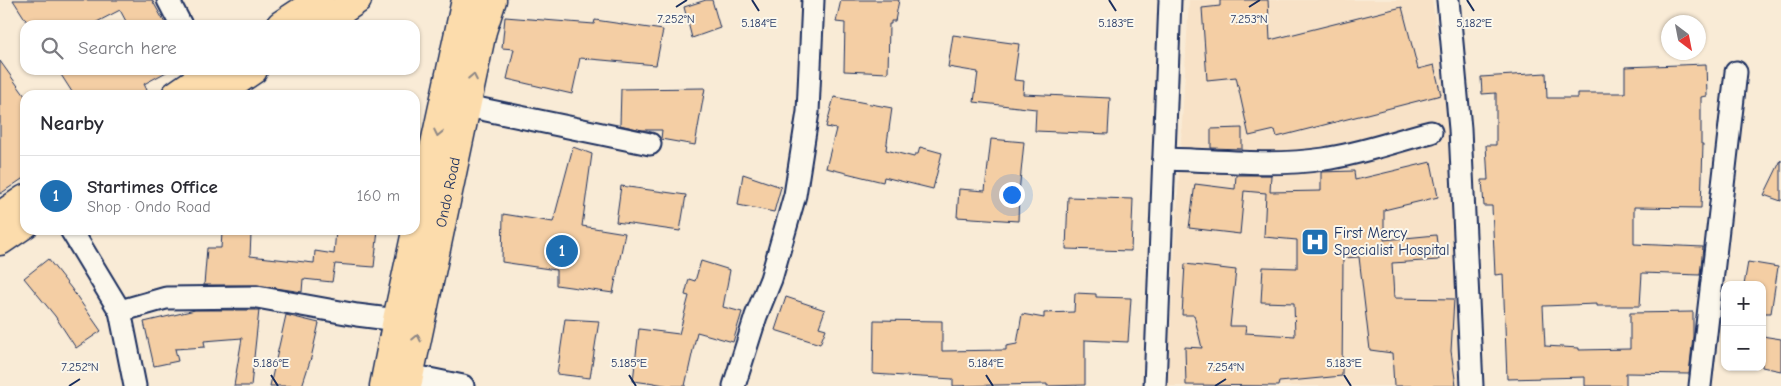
<!DOCTYPE html>
<html lang="en">
<head>
<meta charset="utf-8">
<style>
  :root { --surface:#fff; --page:#f7f7f7; --text:#2b2b33; --muted:#7c7c81; --line:#e1e1e2; --accent:#1f6fb2 }
  body { margin:0; font-family:"Comic Neue",sans-serif; background:var(--page); color:var(--text) }
  .controls { position:absolute; right:15px; bottom:15px; display:grid; overflow:hidden; border-radius:10px; box-shadow:0 1px 4px #0004 }
  .controls button { width:45px; height:45px; display:grid; place-items:center; padding:0; border:0; border-bottom:1px solid var(--line); background:var(--surface); color:var(--text); font:25px sans-serif }
  .compass { position:absolute; left:1661px; top:15px; width:45px; height:45px; border-radius:50%; background:var(--surface); box-shadow:0 1px 4px #0004; rotate:148deg }
  .you { position:absolute; left:1011px; top:194px; width:18px; height:18px; margin:-12px; border:4px solid #fff; border-radius:50%; background:#1a73e8; box-shadow:0 0 0 8px #1a73e833 }
  .badge { display:grid; place-items:center; width:32px; height:32px; border-radius:50%; background:var(--accent); color:#fff; font-size:16px; font-weight:700 }
  .pin { position:absolute; translate:-50% -50%; border:2px solid #fff; box-shadow:0 1px 5px #0006 }
  .list { margin:0; padding:0; list-style:none }
  h2 { display:flex; justify-content:space-between; align-items:center; height:65px; margin:0; padding:0 20px; font-size:21px }
  h2 small { font-size:16px; font-weight:400; color:var(--muted) }
  .list li { display:grid; grid-template-columns:32px 1fr auto; gap:15px; align-items:center; box-sizing:border-box; height:80px; padding:0 20px; border-top:1px solid var(--line) }
  .list b { display:block; font-size:19px; white-space:nowrap }
  .list p { margin:0; font-size:16px; white-space:nowrap; color:var(--muted) }
  .list em { font-size:16px; font-style:normal; color:var(--muted) }
  .icon { flex:none; width:28px; height:28px; fill:none; stroke:currentColor; stroke-width:2; stroke-linecap:round; stroke-linejoin:round }
  .map { position:relative; flex:none; width:1781px; height:386px; overflow:hidden }
  .search { position:absolute; background:var(--surface); box-shadow:0 1px 4px #0004; left:20px; top:20px; width:400px; height:55px; display:flex; align-items:center; gap:12px; box-sizing:border-box; padding:0 18px; border-radius:15px; color:var(--muted); font-size:19px }
  .panel { position:absolute; background:var(--surface); box-shadow:0 1px 4px #0004; left:20px; top:90px; width:400px; height:145px; border-radius:15px }
  .map>svg:first-child { display:block }
</style>
</head>
<body>
<div class="map">
<svg width="1781" height="386" viewBox="0 0 1781 386">
  <rect width="100%" height="100%" fill="#f9ebd6"/>
  <filter id="ink" filterUnits="userSpaceOnUse"><feTurbulence type="fractalNoise" baseFrequency=".02" numOctaves="2"/><feDisplacementMap in="SourceGraphic" scale="10" xChannelSelector="R" yChannelSelector="G"/><feConvolveMatrix kernelMatrix="1 2 1 2 8 2 1 2 1" color-interpolation-filters="sRGB"/></filter>
  <g filter="url(#ink)">
    <!-- built -->
    <path fill="#f8e2c7" d="M1189 0H1432L1446 98 1462 386H1167Z"/>
    <!-- building -->
    <g fill="#f4cea4" stroke="#1b2f5e">
      <path d="M13 0H152L166 25H128L120 10 91 25H29Z"/>
      <path d="M706 0H712L720 28 692 38 684 7Z"/>
      <path d="M841 0H899L895 21H891V24H889L888 73 844 71 845 23 836 22Z"/>
      <path d="M1220 0H1268L1270 40 1402 7 1418 69 1434 65 1441 95 1277 137 1275 130 1249 136 1236 77 1207 80 1202 8 1220 6Z"/>
      <path d="M505 17 594 24 595 20 663 30 656 65 580 58 572 94 507 79 514 49 502 48Z"/>
      <path d="M953 35 1019 44 1014 80 1024 81 1023 94 1110 98 1108 134 1035 131 1036 109 974 102 978 72 948 67Z"/>
      <path d="M0 61 25 96V177L0 194Z"/>
      <path d="M1706 64 1707 96 1701 97V144H1703L1701 208 1634 207V244L1703 247 1700 275 1642 273 1640 306H1597V304L1543 306 1545 346 1579 348V350L1630 349V313L1693 312V336L1689 374 1626 373V386H1585V377L1507 379 1503 274 1495 275 1492 206H1484L1482 180H1488L1486 145H1496V93L1482 94 1481 77 1546 73 1547 98H1578V93H1625V67Z"/>
      <path d="M58 70H170L144 84 147 90 138 95H74Z"/>
      <path d="M705 88 695 145 661 139 662 130H642L620 125 621 89Z"/>
      <path d="M834 97 892 108 886 150 914 157 915 154H918L920 147 942 153 933 189 884 177 883 182 826 168 836 129 826 127Z"/>
      <path d="M1242 128V149L1211 148V129Z"/>
      <path d="M991 139 1024 142 1019 193 1018 221 957 217 959 189 985 191Z"/>
      <path d="M573 147 592 154 582 226 625 233 613 293 556 285V270L502 262 503 214 553 222Z"/>
      <path d="M1781 160V201L1764 195Z"/>
      <path d="M1431 162 1438 197 1384 210V240L1436 235 1439 260 1392 263 1394 298 1454 299 1451 351 1456 386H1394L1392 353 1370 350 1359 257 1343 258 1342 376 1279 382 1278 386 1186 385 1185 347 1202 348 1194 315H1182L1185 264 1236 270 1230 326H1246L1245 333 1295 336 1294 303 1261 302 1263 267 1297 268V240L1264 237 1266 193 1244 191 1240 234 1189 228 1195 184 1235 189 1236 175H1271L1270 192 1321 191V172L1354 171 1355 180Z"/>
      <path d="M743 174 781 187 774 212 738 205Z"/>
      <path d="M621 186 686 195 680 231 616 222Z"/>
      <path d="M1068 197 1133 199 1131 251 1066 249Z"/>
      <path d="M336 230H378L374 267 335 264 332 282 303 279 302 292 257 285H204L207 248H221L222 233 251 234 250 256 314 263 315 251 334 254Z"/>
      <path d="M48 259 71 288 101 331 76 348 55 316 24 278Z"/>
      <path d="M701 261 730 270 723 307 742 312 733 342 697 332 685 386H670L648 382V383L633 381 639 329 679 334 689 296 685 295 689 279 695 281Z"/>
      <path d="M1748 262 1778 267 1771 313H1762V285H1744Z"/>
      <path d="M1075 293 1096 294V297L1131 298 1128 342 1085 340V385L1047 386V384L953 386V379L873 374 874 320 942 321V351L1006 350V346L1017 344 1022 314 1044 318V313L1074 312Z"/>
      <path d="M786 297 825 310 819 327 826 329 820 344 775 330Z"/>
      <path d="M195 310H259L251 386H234L242 338 204 341 205 347 175 349 178 361 154 366 144 322Z"/>
      <path d="M286 315 319 323 311 358 302 386H270Z"/>
      <path d="M565 319 599 321 590 378 557 374Z"/>
      <path d="M1762 336 1781 339V371L1762 367Z"/>
    </g>
    <g fill="none" stroke-linecap="round" stroke-linejoin="round">
      <defs>
        <g id="minor">
          <path d="M168 0 181 25"/>
          <path d="M1448 0 1460 129 1472 386"/>
          <path d="M467 106 650 144"/>
          <path d="M1164 159C1217 160 1271 167 1324 159 1360 154 1395 141 1431 132"/>
          <path d="M71 230 120 311 135 386"/>
          <path d="M120 311 166 298 257 297 357 315 397 320"/>
          <path d="M395 372 463 386"/>
          <path d="M734 386 756 316 771 279 795 195 808 112 813 0"/>
          <path d="M1155 386 1170 0"/>
          <path d="M1700 386 1736 72"/>
        </g>
        <g id="major">
          <path d="M281 25 319 0"/>
          <path d="M320 25 357 0"/>
          <path d="M176 95 212 70"/>
          <path d="M216 95 253 70"/>
          <path d="M0 216 25 199"/>
          <path d="M0 241 25 224"/>
          <path d="M384 386 397 320 466 0"/>
          <path id="s1" d="M407 386 482 31 492 0"/>
        </g>
      </defs>
      <!-- minor casing -->
      <use href="#minor" stroke="#1b2f5e" stroke-width="25"/>
      <!-- major casing -->
      <use href="#major" stroke="#1b2f5e" stroke-width="31"/>
      <!-- minor -->
      <use href="#minor" stroke="#fbf7ec" stroke-width="21"/>
      <!-- major -->
      <use href="#major" stroke="#fcdcac" stroke-width="28"/>
    </g>
    <!-- one-way arrows -->
    <defs><path id="oneway-chevron" d="M-2-3.5L2.5 0L-2 3.5" fill="none" stroke-width="1.6" stroke-linecap="round" stroke-linejoin="round" transform="scale(1.25)"/></defs>
    <g stroke="#8c8685">
      <use href="#oneway-chevron" transform="translate(473 77) rotate(-79)"/>
      <use href="#oneway-chevron" transform="translate(438 133) rotate(102)"/>
      <use href="#oneway-chevron" transform="translate(417 338) rotate(-78)"/>
    </g>
  </g>
  <!-- ticks -->
  <path fill="none" stroke="#1b2f5e" stroke-width="2" d="M752 0 759 11M1109 0 1116 11M1467 0 1474 11M676 7 687 0M1249 7 1260 0M271 375 278 386M629 375 636 386M986 375 993 386M1344 375 1351 386M69 386 80 379M1215 386 1226 379"/>
  <!-- icons -->
  <defs>
    <symbol id="hospital-square" viewBox="-11 -11 22 22"><rect x="-9" y="-9" width="18" height="18" rx="4" fill="#1f6fb2" stroke="#fbf7ec"/><path d="M-5-5h3v3.5h4V-5h3V5h-3V1.5h-4V5h-3Z" fill="#fff"/></symbol>
  </defs>
  <g fill-rule="evenodd">
    <use href="#hospital-square" x="1299" y="226" width="32" height="32"/>
  </g>
  <g text-anchor="middle" dominant-baseline="central" stroke-width="4" stroke-linejoin="round" paint-order="stroke">
    <!-- street labels -->
    <g font-size="15" fill="#1b2f5e" stroke="#fbf7ec">
      <text stroke="none"><textPath href="#s1" startOffset="198">Ondo Road</textPath></text>
    </g>
    <!-- poi labels -->
    <g font-size="15" fill="#1b2f5e" stroke="#fbf7ec" text-anchor="start">
      <text x="1334" y="233">First Mercy<tspan x="1334" dy="17">Specialist Hospital</tspan></text>
    </g>
  </g>
  <g font-size="12" text-anchor="middle" fill="#1b2f5e" stroke="#fbf7ec" stroke-width="4" stroke-linejoin="round" paint-order="stroke">
    <text x="676" y="23">7.252°N</text>
    <text x="1249" y="23">7.253°N</text>
    <text x="1116" y="27">5.183°E</text>
    <text x="759" y="27">5.184°E</text>
    <text x="1474" y="27">5.182°E</text>
    <text x="271" y="367">5.186°E</text>
    <text x="629" y="367">5.185°E</text>
    <text x="986" y="367">5.184°E</text>
    <text x="1344" y="367">5.183°E</text>
    <text x="80" y="371">7.252°N</text>
    <text x="1226" y="371">7.254°N</text>
  </g>
</svg>
<div class="controls">
<button>+</button>
<button>−</button>
</div>
<svg class="compass" viewBox="-18 -18 36 36"><path d="M0-13l5 13h-10z" fill="#e53935"/><path d="M0 13l5-13h-10z" fill="#7c7c81"/></svg>
<div class="you"></div>
<div class="pin badge" style="left:562px;top:251px">1</div>
<div class="search"><svg class="icon" aria-label="search" viewBox="0 0 24 24"><circle cx="10" cy="10" r="6"/><path d="M15 15l6 6"/></svg>Search here</div>
<section class="panel">
<h2>Nearby<small></small></h2>
<ul class="list">
<li><span class="badge">1</span><div><b>Startimes Office</b><p>Shop · Ondo Road</p></div><em>160 m</em></li>
</ul>
</section>
</div>
</body>
</html>
